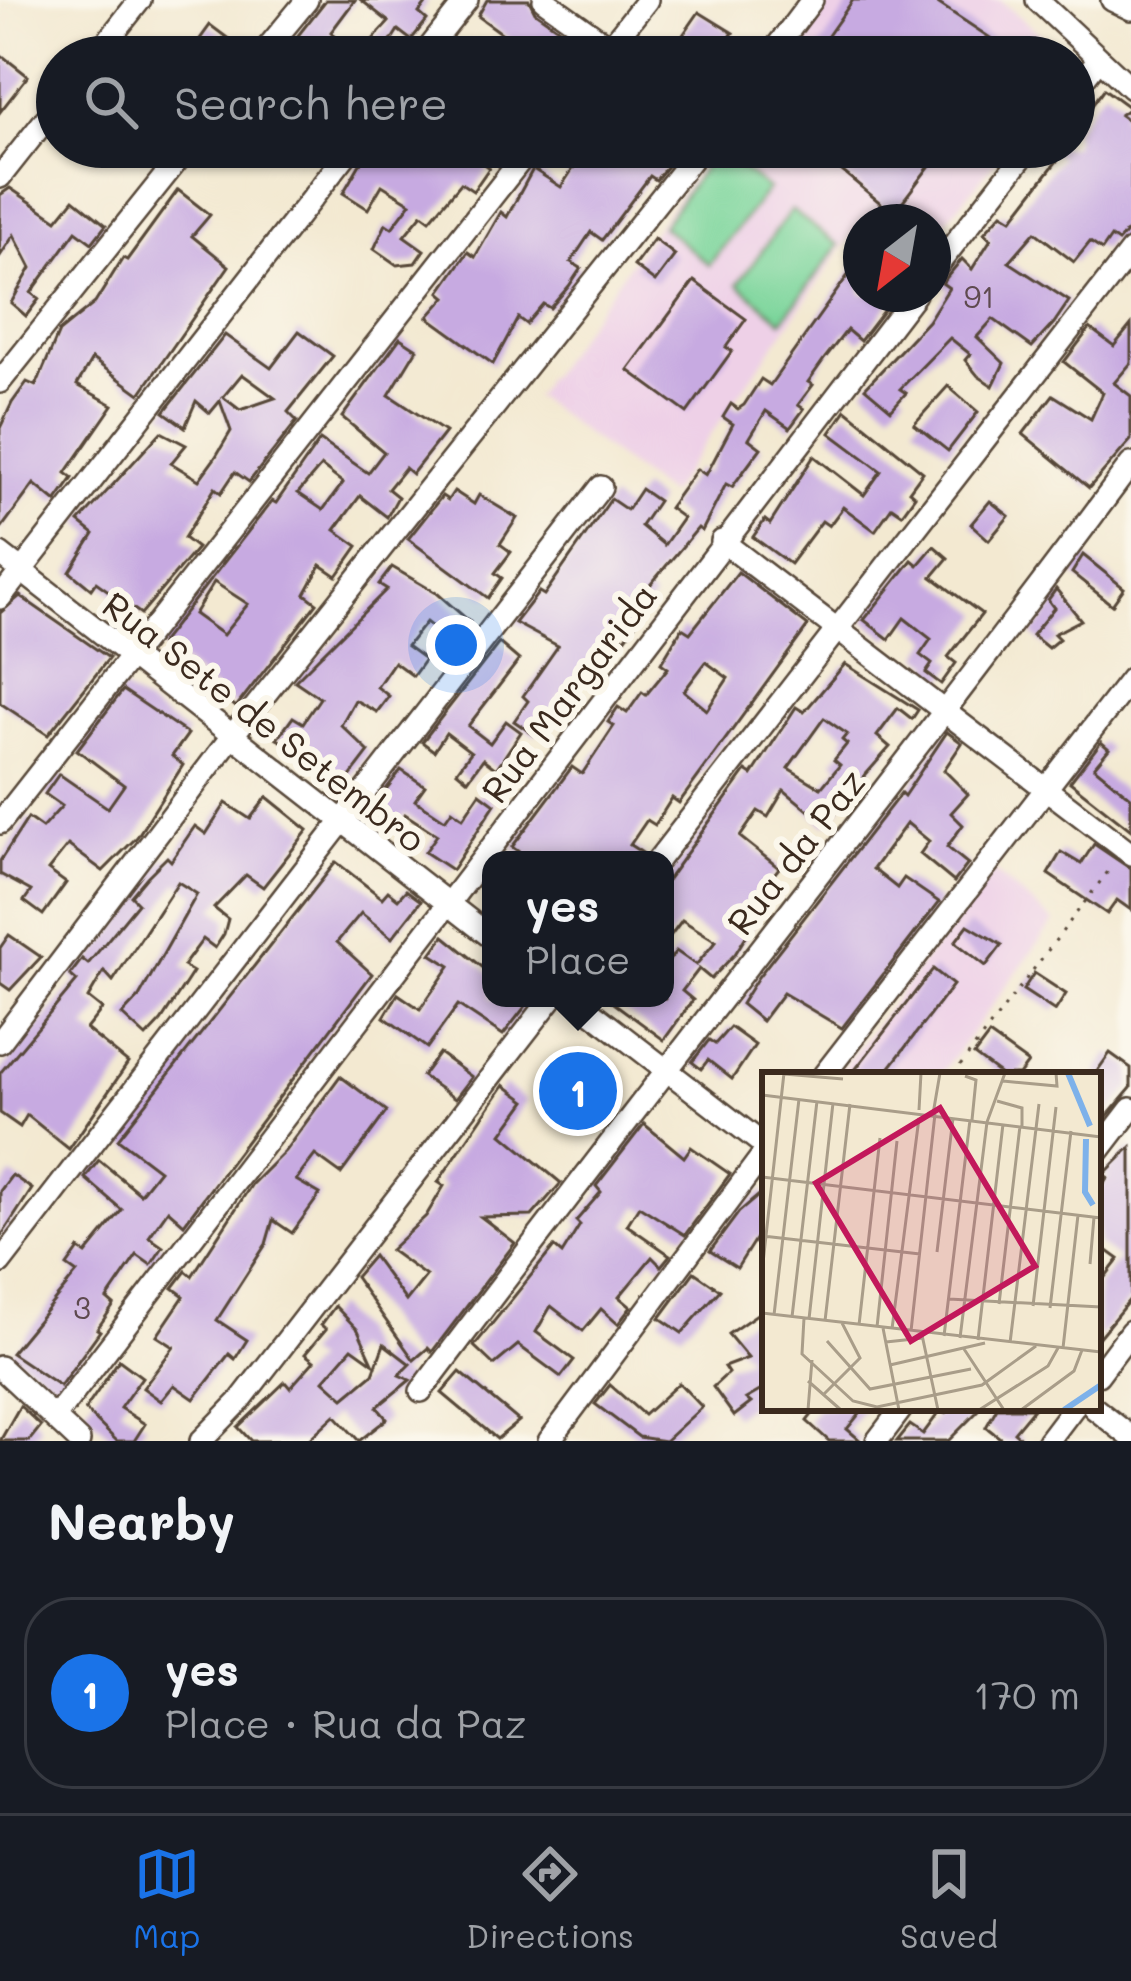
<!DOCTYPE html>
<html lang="en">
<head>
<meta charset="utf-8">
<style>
  :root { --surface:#171b24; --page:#242831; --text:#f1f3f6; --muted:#9ea1a6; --line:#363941; --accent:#1a73e8 }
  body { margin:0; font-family:Mali,sans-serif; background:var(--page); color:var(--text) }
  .compass { position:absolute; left:843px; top:204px; width:108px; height:108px; border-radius:50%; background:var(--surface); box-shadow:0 3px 9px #0004; rotate:211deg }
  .you { position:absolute; left:456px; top:645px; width:42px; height:42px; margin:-30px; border:9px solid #fff; border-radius:50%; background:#1a73e8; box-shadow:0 0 0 18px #1a73e833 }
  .badge { display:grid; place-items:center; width:78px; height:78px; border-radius:50%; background:var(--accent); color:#fff; font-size:39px; font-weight:700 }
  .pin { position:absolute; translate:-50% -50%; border:6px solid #fff; box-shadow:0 3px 12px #0006 }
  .popup { position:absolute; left:482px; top:851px; width:192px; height:156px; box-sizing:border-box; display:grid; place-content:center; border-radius:24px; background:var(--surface); filter:drop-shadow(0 3px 9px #0005); font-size:39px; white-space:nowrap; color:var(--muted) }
  .popup b { font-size:45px; color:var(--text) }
  .popup::after { content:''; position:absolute; left:50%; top:100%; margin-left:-24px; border:24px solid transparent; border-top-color:var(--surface) }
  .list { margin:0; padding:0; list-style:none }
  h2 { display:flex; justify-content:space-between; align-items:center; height:156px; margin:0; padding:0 48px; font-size:51px }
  h2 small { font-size:39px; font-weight:400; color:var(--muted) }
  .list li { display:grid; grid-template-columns:78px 1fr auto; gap:36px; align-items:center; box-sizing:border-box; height:192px; margin:0 24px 24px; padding:0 24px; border:3px solid var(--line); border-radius:48px }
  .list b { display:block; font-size:45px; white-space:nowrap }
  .list p { margin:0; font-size:39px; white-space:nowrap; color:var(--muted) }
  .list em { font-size:39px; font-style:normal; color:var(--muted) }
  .icon { flex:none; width:66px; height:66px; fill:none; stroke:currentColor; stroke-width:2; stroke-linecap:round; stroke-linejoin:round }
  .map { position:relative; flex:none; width:1131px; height:1441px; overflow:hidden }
  .search { position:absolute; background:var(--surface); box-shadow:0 3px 9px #0004; left:36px; right:36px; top:36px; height:132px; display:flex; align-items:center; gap:30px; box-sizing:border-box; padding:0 42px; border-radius:66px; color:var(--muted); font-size:45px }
  .sheet { height:372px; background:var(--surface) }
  nav { display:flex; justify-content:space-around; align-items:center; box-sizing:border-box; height:168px; border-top:3px solid var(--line); background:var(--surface); font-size:33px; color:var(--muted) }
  nav a { display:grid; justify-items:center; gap:6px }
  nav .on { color:var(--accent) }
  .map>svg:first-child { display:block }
</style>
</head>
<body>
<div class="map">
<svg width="1131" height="1441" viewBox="0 0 1131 1441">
  <rect width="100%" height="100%" fill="#fbf7ec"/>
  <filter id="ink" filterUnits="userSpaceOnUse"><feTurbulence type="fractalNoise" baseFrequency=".00833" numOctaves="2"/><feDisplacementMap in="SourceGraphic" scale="24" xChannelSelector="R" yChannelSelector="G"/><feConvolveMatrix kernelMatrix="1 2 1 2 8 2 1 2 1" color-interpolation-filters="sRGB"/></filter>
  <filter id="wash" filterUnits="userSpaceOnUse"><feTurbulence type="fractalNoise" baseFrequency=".004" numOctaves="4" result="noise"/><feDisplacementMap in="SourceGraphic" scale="48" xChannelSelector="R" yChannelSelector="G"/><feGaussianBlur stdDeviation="2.7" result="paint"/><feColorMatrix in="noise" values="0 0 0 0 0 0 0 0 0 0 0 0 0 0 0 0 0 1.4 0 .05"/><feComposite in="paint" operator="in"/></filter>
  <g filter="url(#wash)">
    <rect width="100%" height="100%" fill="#f3e9d1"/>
    <!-- built -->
    <g fill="#eed0e7">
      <path d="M821 0H1000L1068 57H779Z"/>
      <path d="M714 147H1007L933 237V222H879L871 216 861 222 668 495 534 396Z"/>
      <path d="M993 871 1054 922 940 1075H837Z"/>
    </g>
    <!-- green -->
    <g fill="#7bd59b" stroke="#5b805c" stroke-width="3">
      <path d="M716 150 768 189 709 265 662 226Z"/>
      <path d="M791 210 839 245 782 321 738 284Z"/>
    </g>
    <g id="blocks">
      <!-- building -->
      <g fill="#c7aae1" fill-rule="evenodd">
        <path d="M326 0H355L331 32 355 57H281Z"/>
        <path d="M361 0H429L419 13 427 20 411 40 398 30 381 57H357L389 22Z"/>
        <path d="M487 0H529L535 12 589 50 587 57H534L478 16Z"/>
        <path d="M853 0H933L1019 57H813Z"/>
        <path d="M699 12 733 33 729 38 753 57H707L681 38Z"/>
        <path d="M210 25 246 52 245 57H187Z"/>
        <path d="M0 54 28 76 0 112Z"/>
        <path d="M1104 89 1130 108 1120 115 1131 123V227L1118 242 1111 237 1102 250 1090 242 1074 262 1035 232 1009 262 1069 301 1054 323 1032 347 993 319 977 337 1004 363 993 386 978 376 965 360 970 354 950 338 900 389 906 393 891 410 865 388 928 321 949 288 942 283 962 259 972 269 991 239 984 233 1002 213 1012 219 1060 157 1046 147H1074V130Z"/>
        <path d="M370 147H486L477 159 489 168 473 191 461 183 430 220 422 214 404 236 424 250 415 263 397 265 374 249 386 224 392 228 411 203 382 185 368 209 343 193Z"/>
        <path d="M587 147H660L674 157 656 180 650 176 602 240 591 232 571 262 581 268 569 286 550 308 543 304 526 324 518 318 493 364 428 317 446 297 440 292 468 252 475 257 501 212 507 217 533 169 561 187Z"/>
        <path d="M813 147H944L887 222H872L883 205Z"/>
        <path d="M10 188 57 220 74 199 106 225 92 243 76 231 31 293 39 299 26 316 11 303 31 268 14 235 0 256V195Z"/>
        <path d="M178 190 210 215 192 236 229 266 140 394 92 359 77 385 113 405 66 473 73 478 56 502 34 484 0 530V428L12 403 27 382 36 386 59 332 95 303 123 258 127 260Z"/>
        <path d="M654 239 675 255 655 282 634 266Z"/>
        <path d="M861 257V294H896L860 341 847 330 825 358 808 382 813 385 798 405 804 409 790 428 766 411 749 439 761 448 732 487 726 484 702 531 698 528 645 591 654 598 625 639 615 632 597 658 607 664 594 683 583 675 567 698 561 693 536 736 514 721 528 701 523 696 558 646 515 623 539 592 544 595 611 499 627 510 641 489 658 501 641 526 664 545 683 518 669 508 697 469 706 475 733 424 723 417 731 404 738 409 744 405 761 379 770 385Z"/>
        <path d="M694 281 746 319 726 347 732 351 687 413 628 370Z"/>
        <path d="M1131 325V363L1114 383 1131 396V440L1089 488 1023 434 1053 395 1091 419 1103 393 1064 362 1090 328 1114 346Z"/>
        <path d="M299 331 333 356 288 412 297 421 249 482 235 472 221 493 215 488 184 538 197 548 141 614 96 582 91 589 70 572 94 534 79 522 161 432 186 445 171 463 199 480 215 458 231 431 220 401 210 413 196 401 185 427 164 412 225 335 271 368ZM242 374 275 398 240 410 223 397Z"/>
        <path d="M400 338 417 349 389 395 445 432 412 474 405 468 388 489 398 497 387 517 360 496 335 530 358 546 337 576 321 565 305 594 317 603 236 707 160 644 272 501 276 503 320 440 368 473 384 452 342 417ZM321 466 343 483 323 510 298 493ZM214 582 248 604 223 635 194 614Z"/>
        <path d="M948 386 978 412 948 451 914 424Z"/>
        <path d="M846 410 923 472 909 491 915 496 902 514 892 507 875 531 843 507 829 526 822 521 790 564 753 537 765 520 770 524 814 456 864 495 881 471 830 433Z"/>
        <path d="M454 491 474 504 479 495 517 518 500 544 511 552 495 573 502 578 488 598 408 539 442 496 448 500Z"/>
        <path d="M990 501 1009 516 989 540 971 524Z"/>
        <path d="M934 546 948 558 932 577 982 614 948 657 956 663 941 684 926 673 932 664 920 655 931 639 904 618 889 639 864 620 912 560 918 565Z"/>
        <path d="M1083 555 1124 588 1112 605 1072 573Z"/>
        <path d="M392 567 438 594 470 622 452 643 426 622 407 646 425 659 413 676 394 662 377 687 389 696 377 712 355 700 341 725 369 752 343 786 321 769 324 764 277 739 293 717 303 723 320 698 295 681 387 589 379 584Z"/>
        <path d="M738 572 808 626 679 803 672 798 655 825 647 820 630 845 644 854 643 860H530L512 847 572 767 582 774 614 726 608 722 618 707 627 713 642 692 646 695 668 668 661 663 682 628 690 633ZM706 662 728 678 707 710 684 691Z"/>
        <path d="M1056 589 1081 620 1054 634 1059 639 1048 648 1032 635 1054 608 1048 600Z"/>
        <path d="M20 596 109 658 48 735 0 703V613Z"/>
        <path d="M499 643 519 660 468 726 490 743 506 721 521 732 496 769 483 759 468 780 457 771 471 752 446 733 434 751 422 742Z"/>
        <path d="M845 664 918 710 912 719 898 708 877 736 890 747 860 781 854 777 835 800 842 806 826 825 784 790 768 817 758 811 740 837 779 868 748 907 759 915 735 954 711 979 699 969 682 991 693 1000 664 1040 607 998H665V966L676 951 696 965 716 941 682 920 665 943V883L746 771 752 775 796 707 804 712ZM824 718 847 734 842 740 847 744 834 760 840 765 821 788 788 768Z"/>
        <path d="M123 690 188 734 172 756 183 765 137 837 103 871 68 845 48 870 66 883 43 915 24 901 31 891 0 874V861L28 818 42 828 62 806 45 794 59 774 108 808 124 785 77 750Z"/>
        <path d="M947 732 962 743 944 770 968 794 951 813 963 825 947 847 968 864 954 882 920 854 929 841 907 823 873 869 897 888 904 878 939 902 842 1028 783 993 762 1021 741 1004 758 977 901 793 904 796Z"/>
        <path d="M1101 742 1109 749 1094 767 1131 797V830L1070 782Z"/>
        <path d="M401 770 425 786 415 800 445 820 452 810 463 818 480 793 495 804 452 870 425 852 437 835 405 814 399 823 374 805Z"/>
        <path d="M267 797 308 830 263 887 246 875 214 908 228 919 224 934 215 948 203 939 183 966 193 972 161 1021 146 1037 122 1015 139 997 197 894 178 882 113 981 104 971 88 998 102 1009 86 1029 128 1063 69 1149 27 1115 20 1127 0 1113V1073L77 981 70 975 82 959 88 964 138 903 131 896 147 877 167 857 171 861 195 826 206 834 226 803 250 819Z"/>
        <path d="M1094 844 1131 869V910L1117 900 1107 914 1048 874 1061 852 1081 864Z"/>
        <path d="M336 862 382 898 388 891 398 899 406 890 421 901 392 938 361 913 337 942 372 974 184 1224 168 1210 149 1237 163 1247 151 1265 137 1255 107 1299 114 1305 97 1329 100 1331 60 1386 11 1353 77 1273 67 1266 79 1249 86 1254 122 1210 85 1178 99 1160 140 1194 159 1170 118 1139Z"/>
        <path d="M968 925 1002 945 986 966 955 942Z"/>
        <path d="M9 935 41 957 10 990 0 983V948Z"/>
        <path d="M444 936 491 974V998H532L503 1035 458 1005 427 1048 384 1017 398 994 420 1009 450 966 431 954Z"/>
        <path d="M933 969 953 985 884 1075H851Z"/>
        <path d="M1034 973 1066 994 1055 1011 1023 990Z"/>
        <path d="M730 1027 755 1045 732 1079 708 1060 701 1069 692 1062 709 1040 715 1044Z"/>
        <path d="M989 1035 1028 1063 1019 1075H1001L974 1055Z"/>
        <path d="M439 1053 472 1077 455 1099 422 1076Z"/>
        <path d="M1110 1053 1131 1068V1088L1098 1127V1070Z"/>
        <path d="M582 1061 595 1071 590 1077 600 1085 578 1115 555 1098Z"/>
        <path d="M340 1076 387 1111 341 1174 315 1155 296 1180 320 1194 292 1233 273 1220 266 1244 217 1320 247 1340 235 1359 229 1354 194 1399 174 1385 161 1401 143 1388 174 1347 157 1336 184 1296 173 1288 186 1271 192 1276 252 1184 285 1151Z"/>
        <path d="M504 1085 526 1101 502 1134 561 1183 532 1216 481 1217 515 1243 432 1352 428 1348 414 1360 355 1277 373 1256 406 1301 426 1276 390 1250 426 1216 444 1186 438 1182Z"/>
        <path d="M644 1124 684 1157 691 1147 730 1174 685 1235 639 1206 627 1225 670 1255 661 1266 652 1257 619 1297 631 1307 618 1324 601 1309 583 1331 551 1306 536 1332 574 1360 561 1377 518 1345 494 1365 474 1346 554 1247 562 1254 580 1225 576 1221 601 1192 596 1186Z"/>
        <path d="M1131 1147V1298L1098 1338V1286L1119 1259 1098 1244V1191L1108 1178 1104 1174Z"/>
        <path d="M12 1175 32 1189 0 1238V1191Z"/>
        <path d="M765 1190V1243L757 1236 737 1268 710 1251 739 1212Z"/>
        <path d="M694 1272 720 1290 682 1333 660 1318Z"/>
        <path d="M335 1306 358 1330 373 1363 352 1348 324 1380 344 1398 373 1374 384 1344 410 1364 399 1375 410 1380 377 1407 387 1419 359 1441 335 1415 307 1441H251L238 1427 285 1382 290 1388 314 1361 305 1354 326 1329 321 1325Z"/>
        <path d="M760 1312 765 1319V1388L746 1399 751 1403 734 1416 713 1387 728 1373 724 1367 748 1358 728 1334Z"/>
        <path d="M119 1360 142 1377 120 1408 145 1424 134 1441H117L85 1410Z"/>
        <path d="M460 1372 519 1421 497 1439 442 1393Z"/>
        <path d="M679 1383 702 1407 665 1441 639 1437 595 1404 610 1385 644 1415Z"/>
        <path d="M20 1406 41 1426 29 1441H0Z"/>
        <path d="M817 1408H864L847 1429 861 1441H829L807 1421Z"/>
        <path d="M940 1408H981L948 1441H897L910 1425 923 1434 940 1411 947 1414Z"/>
        <path d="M997 1408H1034L1014 1432 1024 1441H1004L986 1427Z"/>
      </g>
    </g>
  </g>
  <g filter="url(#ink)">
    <use href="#blocks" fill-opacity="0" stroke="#574739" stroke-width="3"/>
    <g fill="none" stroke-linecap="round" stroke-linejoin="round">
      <defs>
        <g id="minor">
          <path d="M544 0 624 57"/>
          <path d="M1037 0 1131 88"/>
          <path d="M1112 0 1131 9"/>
          <path d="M95 57 140 0"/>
          <path d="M260 57 307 0"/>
          <path d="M422 57 467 0"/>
          <path d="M602 57 647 0"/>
          <path d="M769 57 812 0"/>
          <path d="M1074 91 1097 61"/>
          <path d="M0 177 57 105"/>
          <path d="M933 271 1030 147"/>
          <path d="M0 382 188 147"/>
          <path d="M722 541 1131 854"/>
          <path d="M0 554 491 937"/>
          <path d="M0 598 352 147"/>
          <path d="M0 823 531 147"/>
          <path d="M658 860 1131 251"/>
          <path d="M573 998 765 1146"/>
          <path d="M0 1042 232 736 701 147"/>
          <path d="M824 1075 1131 679"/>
          <path d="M1098 1152 1131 1109"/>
          <path d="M0 1263 601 487"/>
          <path d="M0 1367 79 1441"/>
          <path d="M1098 1375 1131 1331"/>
          <path d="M421 1391C655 1080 899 777 1131 464"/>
          <path d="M1094 1408 1131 1437"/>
          <path d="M56 1416 915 294"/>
          <path d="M201 1441 239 1402 552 998"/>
          <path d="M549 1441 765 1152"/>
          <path d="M877 1441 902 1408"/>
          <path d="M1048 1441 1073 1408"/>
        </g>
      </defs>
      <!-- minor casing -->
      <use href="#minor" stroke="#574739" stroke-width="26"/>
      <!-- path -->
      <path stroke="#574739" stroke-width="3" stroke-dasharray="3 9" stroke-linecap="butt" d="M953 1075 1113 865"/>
      <!-- minor -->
      <use href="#minor" stroke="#fff" stroke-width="21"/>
    </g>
  </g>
  <g text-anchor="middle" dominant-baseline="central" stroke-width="12" stroke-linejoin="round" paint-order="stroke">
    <!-- number labels -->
    <g font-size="30" fill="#5e4a4f">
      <text x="979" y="296">91</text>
      <text x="82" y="1307">3</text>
    </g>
    <!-- street labels -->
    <g font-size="36" fill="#3b2a1e" stroke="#fbf7ec">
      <text transform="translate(568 692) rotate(-53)">Rua Margarida</text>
      <text transform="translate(265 721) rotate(38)">Rua Sete de Setembro</text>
      <text transform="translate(795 851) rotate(-52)">Rua da Paz</text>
    </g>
  </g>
  <!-- overview -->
  <g transform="translate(762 1072)">
    <rect width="339" height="339" fill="#f3e9d1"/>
    <path fill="none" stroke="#7db1ea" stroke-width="6" d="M306 1 328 54M324 67 323 120 331 133M302 338 339 313"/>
    <path fill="none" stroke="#a99d89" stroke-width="3" d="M22 2 81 7M203 4 214 8 210 48M241 9 295 14 294 1M0 23 339 65M235 29 260 36V54M157 38 159 1M171 42 178 1M0 105 339 146M1 164 158 182M175 180 191 46M328 192 332 145M0 200 22 1M187 227 339 235M237 232 258 54M271 234 294 35M288 236 309 59M0 241 339 280M12 243 37 27M30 245 55 29M42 246 40 282 91 329 115 335 220 313 274 274M47 247 71 31M63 249 88 32M97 253 118 66M115 255 135 69M121 256 137 338M130 257 157 46M149 259 173 42M160 263 176 338M182 264 208 48M198 266 225 50 243 1M216 268 241 52M65 269 108 317 209 297M124 270 161 266M248 271 277 32M301 276 316 143M202 277 242 338M128 293 223 271M46 309 79 338M61 323 98 286 80 251M46 338 50 288M217 338 286 294 296 276M259 338 312 299 320 278"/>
    <path fill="#c2185b" fill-opacity="0.15" stroke="#c2185b" stroke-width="6" d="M178 36 273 194 149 269 54 111Z"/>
    <rect width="339" height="339" fill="none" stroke="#3b2a1e" stroke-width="6"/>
  </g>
</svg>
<svg class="compass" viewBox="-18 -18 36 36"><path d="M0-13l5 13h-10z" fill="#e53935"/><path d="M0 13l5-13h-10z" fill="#9ea1a6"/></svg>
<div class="you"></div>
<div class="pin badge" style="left:578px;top:1091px">1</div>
<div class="popup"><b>yes</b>Place</div>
<div class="search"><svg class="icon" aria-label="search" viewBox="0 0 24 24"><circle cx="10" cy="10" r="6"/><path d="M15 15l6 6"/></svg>Search here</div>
</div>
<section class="sheet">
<h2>Nearby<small></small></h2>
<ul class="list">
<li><span class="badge">1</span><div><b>yes</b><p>Place · Rua da Paz</p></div><em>170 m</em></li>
</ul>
</section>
<nav>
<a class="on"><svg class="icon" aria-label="map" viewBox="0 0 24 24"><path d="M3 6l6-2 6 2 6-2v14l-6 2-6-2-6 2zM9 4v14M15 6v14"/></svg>Map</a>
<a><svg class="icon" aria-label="directions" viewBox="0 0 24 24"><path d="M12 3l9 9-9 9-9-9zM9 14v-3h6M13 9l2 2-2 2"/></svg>Directions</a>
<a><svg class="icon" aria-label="saved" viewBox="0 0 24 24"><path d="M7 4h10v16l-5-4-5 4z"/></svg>Saved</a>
</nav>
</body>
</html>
